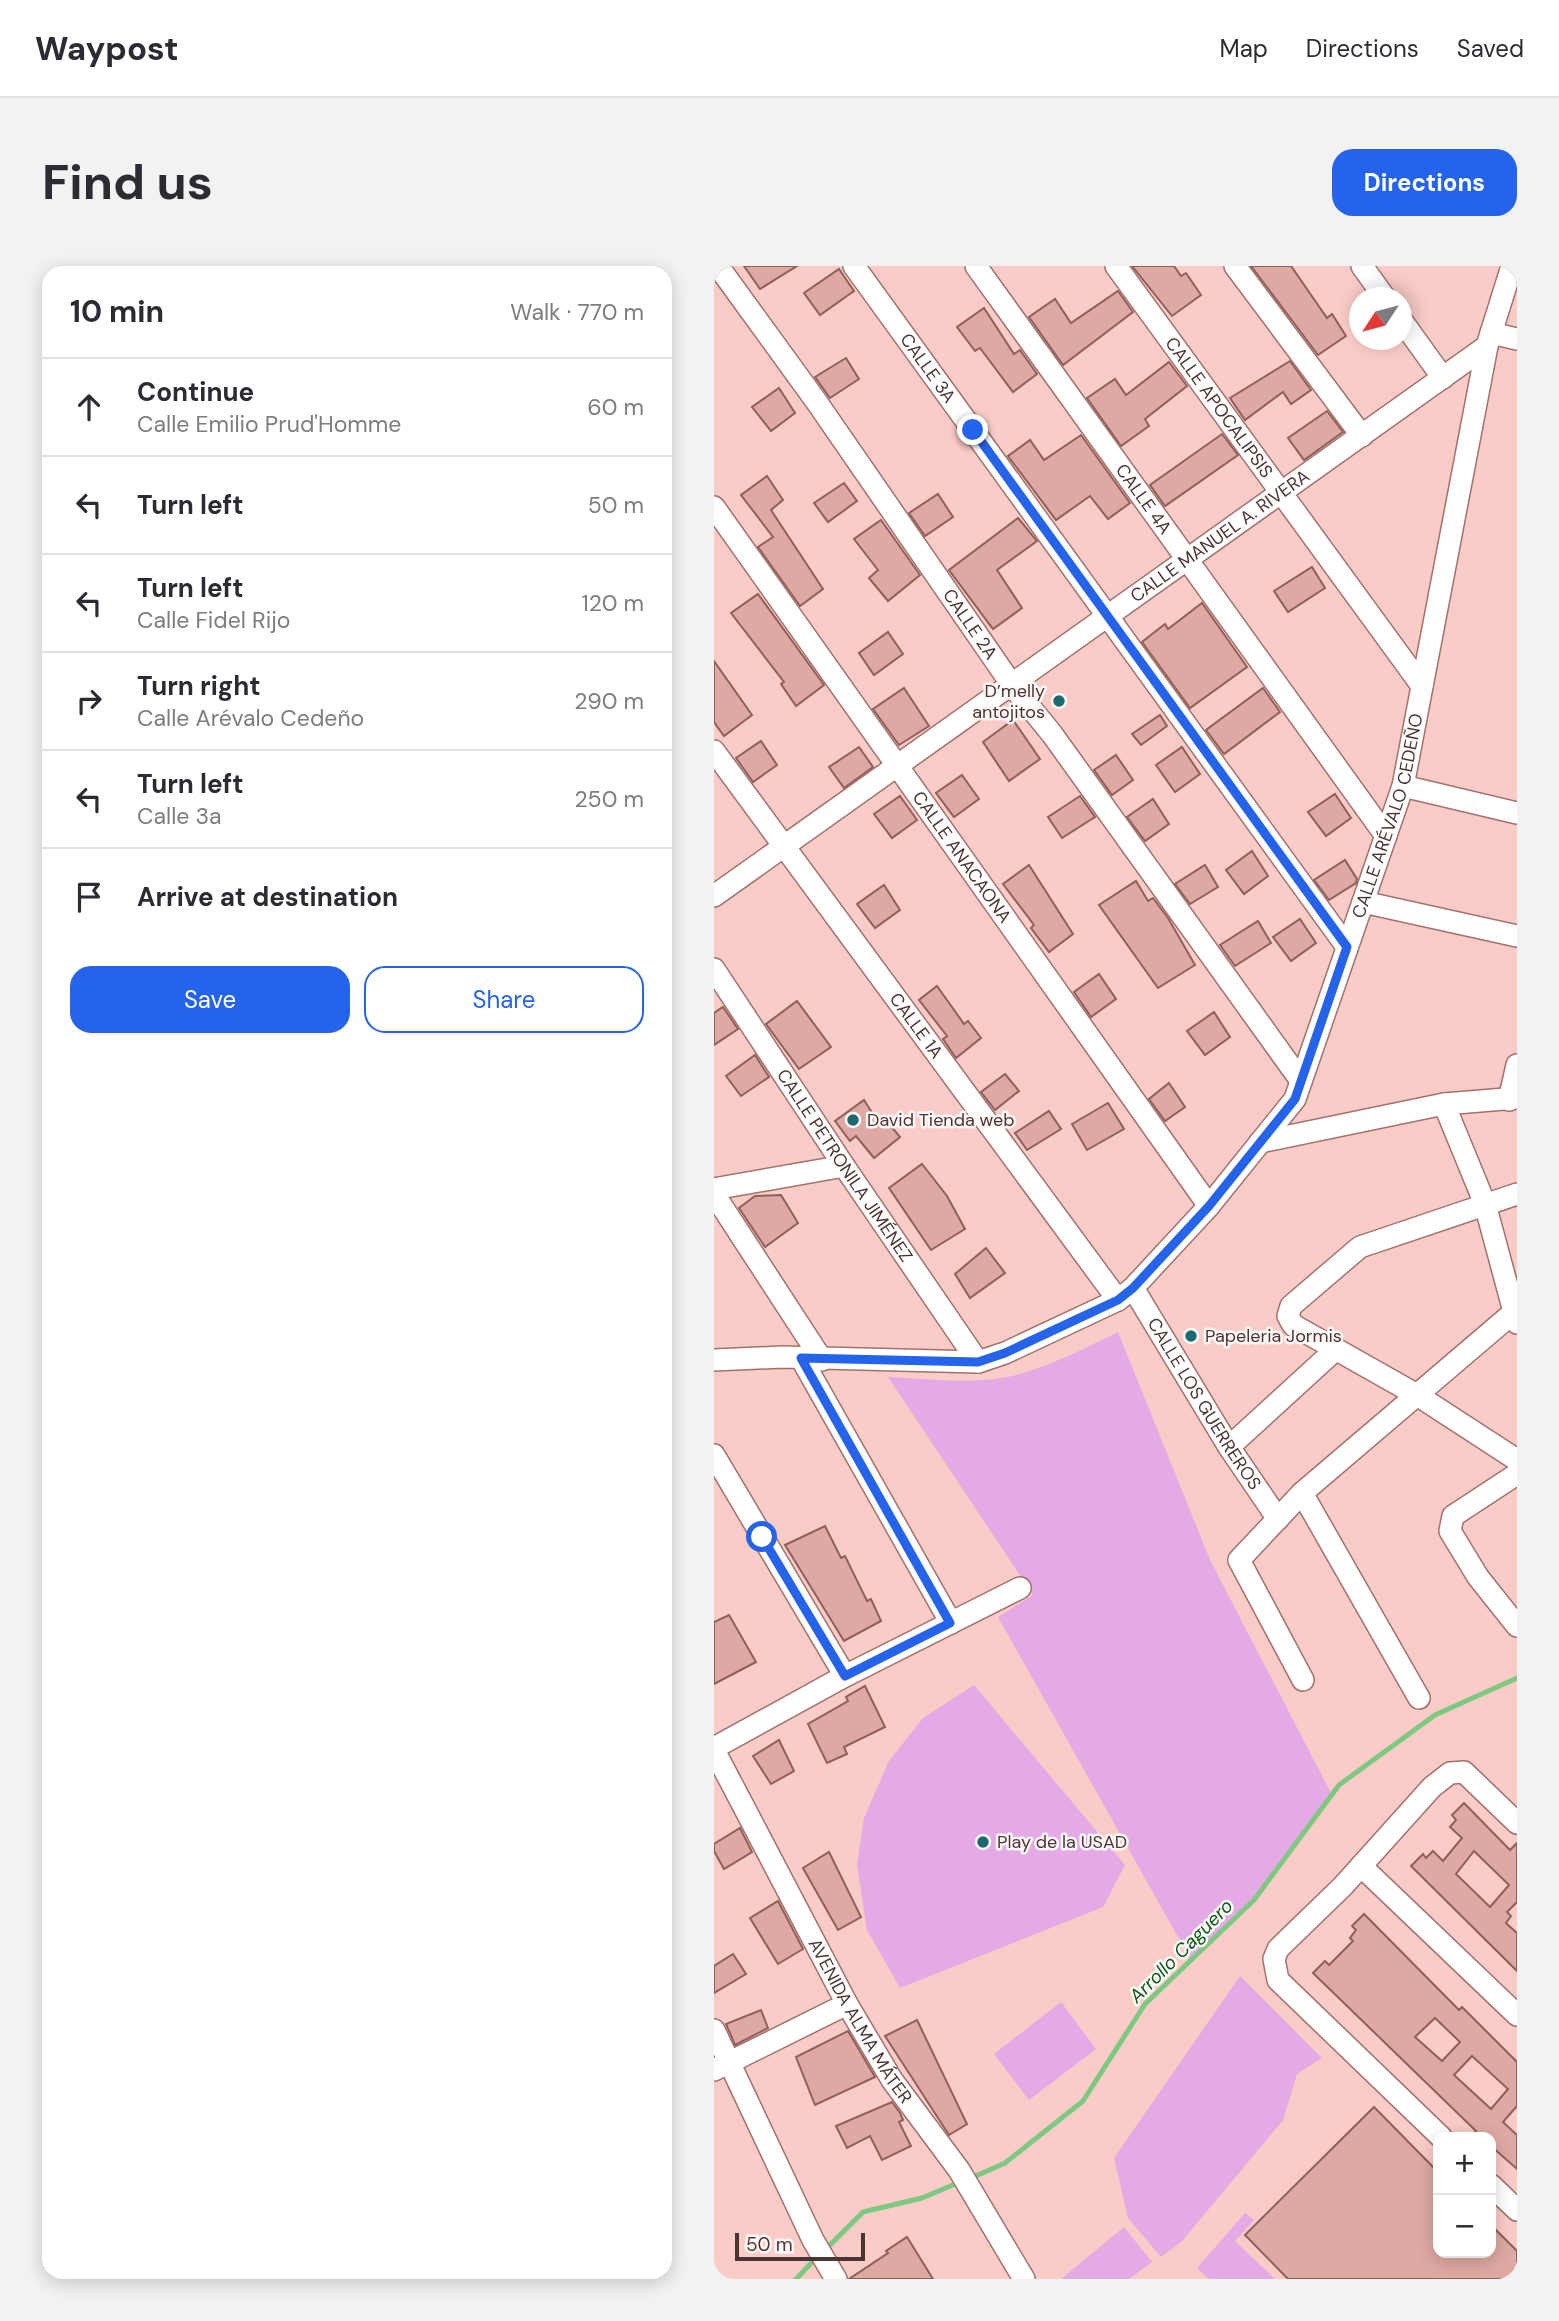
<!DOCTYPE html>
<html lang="en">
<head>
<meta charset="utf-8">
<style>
  :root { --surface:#fff; --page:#f2f2f3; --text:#2b2b33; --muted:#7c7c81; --line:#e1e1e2; --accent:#2563eb }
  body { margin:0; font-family:"DM Sans",sans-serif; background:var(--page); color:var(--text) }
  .controls { position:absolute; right:21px; bottom:21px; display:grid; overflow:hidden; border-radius:14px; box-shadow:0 4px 18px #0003 }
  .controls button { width:63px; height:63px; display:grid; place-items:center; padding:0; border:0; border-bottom:2px solid var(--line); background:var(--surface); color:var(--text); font:35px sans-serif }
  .compass { position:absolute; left:635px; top:21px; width:63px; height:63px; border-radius:50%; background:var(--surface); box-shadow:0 4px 18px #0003; rotate:234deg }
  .scale { position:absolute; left:21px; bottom:18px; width:130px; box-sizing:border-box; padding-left:7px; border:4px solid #4b3532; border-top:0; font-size:19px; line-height:24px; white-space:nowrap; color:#4b3532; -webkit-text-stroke:5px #fef8f7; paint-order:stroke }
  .stop { position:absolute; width:21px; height:21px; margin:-16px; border:5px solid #2563eb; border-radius:50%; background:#fff }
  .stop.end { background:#2563eb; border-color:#fff; box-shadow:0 2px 7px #0008 }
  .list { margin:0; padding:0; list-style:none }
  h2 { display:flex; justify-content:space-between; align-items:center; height:91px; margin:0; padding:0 28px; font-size:30px }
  h2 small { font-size:23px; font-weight:400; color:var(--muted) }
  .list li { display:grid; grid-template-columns:46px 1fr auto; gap:21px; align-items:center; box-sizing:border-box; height:98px; padding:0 28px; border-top:2px solid var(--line) }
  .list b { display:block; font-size:26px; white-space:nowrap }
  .list p { margin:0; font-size:23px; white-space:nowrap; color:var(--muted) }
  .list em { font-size:23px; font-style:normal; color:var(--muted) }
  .actions { display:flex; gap:14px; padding:21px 28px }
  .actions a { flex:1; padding:16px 0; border:2px solid var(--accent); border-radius:21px; text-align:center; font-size:24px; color:var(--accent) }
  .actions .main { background:var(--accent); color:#fff }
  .icon { flex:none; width:38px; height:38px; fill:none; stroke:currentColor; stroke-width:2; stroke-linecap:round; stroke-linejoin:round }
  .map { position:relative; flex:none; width:803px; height:2013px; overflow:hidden; border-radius:21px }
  header { display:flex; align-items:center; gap:42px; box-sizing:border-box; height:98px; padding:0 35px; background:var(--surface); border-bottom:2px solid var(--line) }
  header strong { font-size:33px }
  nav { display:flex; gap:38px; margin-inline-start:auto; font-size:24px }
  .intro { display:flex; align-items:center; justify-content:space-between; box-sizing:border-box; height:168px; padding:0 42px }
  h1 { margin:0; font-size:49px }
  .button { padding:18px 32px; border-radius:21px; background:var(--accent); color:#fff; font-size:24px; font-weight:700 }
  main { display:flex; gap:42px; padding:0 42px }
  aside { flex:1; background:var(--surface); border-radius:21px; box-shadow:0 4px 18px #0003 }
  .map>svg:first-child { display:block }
</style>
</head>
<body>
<header>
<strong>Waypost</strong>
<nav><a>Map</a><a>Directions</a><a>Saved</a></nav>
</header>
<div class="intro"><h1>Find us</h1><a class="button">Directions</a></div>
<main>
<aside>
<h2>10 min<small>Walk · 770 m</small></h2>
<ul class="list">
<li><svg class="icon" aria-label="ahead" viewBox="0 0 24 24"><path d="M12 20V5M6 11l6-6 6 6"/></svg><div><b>Continue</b><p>Calle Emilio Prud'Homme</p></div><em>60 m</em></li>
<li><svg class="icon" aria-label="left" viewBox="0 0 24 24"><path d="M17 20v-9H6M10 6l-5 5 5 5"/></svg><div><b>Turn left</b></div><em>50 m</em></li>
<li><svg class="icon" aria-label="left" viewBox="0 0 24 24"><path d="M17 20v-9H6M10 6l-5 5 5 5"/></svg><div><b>Turn left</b><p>Calle Fidel Rijo</p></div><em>120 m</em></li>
<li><svg class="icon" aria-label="right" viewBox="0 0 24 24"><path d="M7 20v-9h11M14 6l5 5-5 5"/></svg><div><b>Turn right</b><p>Calle Arévalo Cedeño</p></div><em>290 m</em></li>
<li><svg class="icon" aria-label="left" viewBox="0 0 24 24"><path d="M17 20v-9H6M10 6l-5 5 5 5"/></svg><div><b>Turn left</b><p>Calle 3a</p></div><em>250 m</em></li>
<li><svg class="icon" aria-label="arrive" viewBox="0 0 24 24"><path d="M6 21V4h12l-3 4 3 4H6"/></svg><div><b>Arrive at destination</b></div></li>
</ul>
<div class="actions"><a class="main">Save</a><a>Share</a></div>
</aside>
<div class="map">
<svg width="803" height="2013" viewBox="0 0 803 2013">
  <rect width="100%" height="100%" fill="#f9ccc7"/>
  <!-- green -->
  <g fill="#e4aae6">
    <path d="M404 1066 496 1294 618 1529 540 1634 477 1694 284 1351 319 1329 174 1111C218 1113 266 1120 309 1107 343 1097 373 1081 404 1066Z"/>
    <path d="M260 1419 411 1599 389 1641 186 1722 153 1664 143 1599 150 1552 175 1495 209 1452Z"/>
    <path d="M526 1710 608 1792 583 1808 569 1854 468 1975 447 1991 414 1952 400 1892Z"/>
    <path d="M347 1736 382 1783 315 1834 280 1788Z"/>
    <path d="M531 1947 540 1954 521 1975 561 2013H495L483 2002Z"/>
    <path d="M410 1961 438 1996 415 2013H347Z"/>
  </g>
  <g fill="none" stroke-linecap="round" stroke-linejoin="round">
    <!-- stream -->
    <g stroke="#7ec981" stroke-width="5">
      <path d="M255 1913 291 1897 369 1835 431 1738 540 1634 625 1519 721 1449 803 1412"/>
      <path d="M111 1984 149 1946 208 1932 246 1916"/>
      <path d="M82 2013 104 1990"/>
    </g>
  </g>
  <!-- building -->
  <g fill="#dfa9a3" stroke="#905f5a" stroke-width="2" fill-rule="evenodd">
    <path d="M30 0H83L46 23Z"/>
    <path d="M418 0H460L467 10 472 7 487 29 458 50Z"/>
    <path d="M537 0H577L613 52 618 48 632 70 604 89Z"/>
    <path d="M125 3 140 25 106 49 90 27Z"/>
    <path d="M404 25 419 46 349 99 315 51 341 33 357 57Z"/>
    <path d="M270 42 300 88 306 84 323 108 299 126 266 82 261 85 243 61Z"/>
    <path d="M132 92 145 113 116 132 101 111Z"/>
    <path d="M576 95 597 124 577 138 569 126 531 154 516 132Z"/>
    <path d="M455 96 473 120 431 153 435 160 407 180 373 132 401 113 412 129Z"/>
    <path d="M65 122 81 147 57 165 38 141Z"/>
    <path d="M613 145 629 166 590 194 574 172Z"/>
    <path d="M508 168 524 189 451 240 436 219Z"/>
    <path d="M367 169 416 237 394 253 376 230 342 254 294 190 316 174 330 194Z"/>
    <path d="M53 210 69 234 57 244 109 323 86 340 44 281 59 271 27 229Z"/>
    <path d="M130 217 143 235 114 256 100 237Z"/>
    <path d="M224 228 239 251 211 270 195 247Z"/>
    <path d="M304 252 323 275 283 304 308 342 279 363 235 304Z"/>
    <path d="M167 254 206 309 174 335 155 312 164 304 140 273Z"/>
    <path d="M598 301 611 322 574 346 560 325Z"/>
    <path d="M44 328 110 419 82 440 67 418 70 416 17 347Z"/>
    <path d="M488 337 533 401 476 442 428 376 451 358 454 363Z"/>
    <path d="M174 366 189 388 160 409 145 387Z"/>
    <path d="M0 395 38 449 10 470 0 456Z"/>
    <path d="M190 422 215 460 185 479 159 443Z"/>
    <path d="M549 422 566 446 510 488 492 464Z"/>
    <path d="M446 449 453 460 427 479 418 468Z"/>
    <path d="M299 454 326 493 295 515 269 476Z"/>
    <path d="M47 475 63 499 39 516 22 492Z"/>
    <path d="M145 481 159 501 130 522 115 501Z"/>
    <path d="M468 481 486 508 461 526 442 499Z"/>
    <path d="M402 489 419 514 398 529 380 504Z"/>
    <path d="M248 509 265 533 240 551 222 527Z"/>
    <path d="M621 528 637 552 612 570 594 546Z"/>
    <path d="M186 530 203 554 178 572 160 548Z"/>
    <path d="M366 530 381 551 348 572 334 551Z"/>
    <path d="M439 533 455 558 431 575 413 551Z"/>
    <path d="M538 585 554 610 530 628 512 604Z"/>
    <path d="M631 594 643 613 642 617 615 634 600 614Z"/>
    <path d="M315 599 359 668 335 686 317 662 320 659 289 618Z"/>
    <path d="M491 599 504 621 476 638 461 618Z"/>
    <path d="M422 615 434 635 439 632 454 652 481 699 444 722 385 639Z"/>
    <path d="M170 619 186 644 161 662 143 638Z"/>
    <path d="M586 653 602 677 577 695 559 671Z"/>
    <path d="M544 655 557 677 521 700 506 679Z"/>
    <path d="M385 708 402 733 377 751 360 726Z"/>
    <path d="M223 720 250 758 254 755 267 772 242 792 229 773 233 770 205 734Z"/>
    <path d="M83 735 117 781 85 803 52 758Z"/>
    <path d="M9 741 24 763 0 779V747Z"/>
    <path d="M500 746 516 771 491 789 473 765Z"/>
    <path d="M41 789 55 811 27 830 12 810Z"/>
    <path d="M291 808 305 825 281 844 267 826Z"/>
    <path d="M455 817 471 841 451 855 435 833Z"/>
    <path d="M150 834 166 859 172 854 186 871 160 892 142 870 136 875 121 855Z"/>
    <path d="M394 837 410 863 373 884 358 858Z"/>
    <path d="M335 845 347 863 313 884 301 867Z"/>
    <path d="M208 898 233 930 251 963 217 984 175 922Z"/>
    <path d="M67 929 84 957 51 981 25 942 41 930Z"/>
    <path d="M272 982 291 1007 256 1032 241 1008Z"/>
    <path d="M111 1260 127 1292 131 1290 153 1335 157 1333 167 1355 130 1375 71 1279Z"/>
    <path d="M15 1349 42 1396 0 1418V1356Z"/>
    <path d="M151 1420 171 1461 130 1481 133 1488 113 1497 94 1458 134 1435 132 1431Z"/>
    <path d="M65 1474 80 1505 57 1518 39 1490Z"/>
    <path d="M750 1537 796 1584 803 1577V1636L793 1646 797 1650 792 1657 803 1667V1705L697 1600 709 1588 712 1592 719 1585 729 1595 748 1572 736 1561 742 1554 738 1549ZM760 1585 795 1619 776 1641 742 1608Z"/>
    <path d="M26 1562 38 1586 10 1603 0 1585V1578Z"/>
    <path d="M115 1586 147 1651 124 1664 89 1602Z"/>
    <path d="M64 1635 89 1683 64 1698 36 1652Z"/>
    <path d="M650 1648 745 1744 748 1741 803 1796V1840L789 1856 803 1869V1903L777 1880V1871H756L762 1865 599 1707 611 1695 615 1699 639 1675 636 1672 642 1664 638 1660ZM721 1752 746 1776 728 1795 701 1771ZM758 1790 794 1823 777 1843 740 1809Z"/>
    <path d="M19 1688 32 1708 0 1727V1700Z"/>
    <path d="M47 1744 54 1762 21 1779 12 1758Z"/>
    <path d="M203 1754 253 1858 235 1869 171 1770Z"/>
    <path d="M134 1765 161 1811 101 1839 82 1791Z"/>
    <path d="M178 1836 186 1847 189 1854 185 1856 197 1880 168 1894 156 1870 133 1882 122 1860Z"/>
    <path d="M660 1841 724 1906V1987H777V1959L803 1985V2013H574L531 1969Z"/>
    <path d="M193 1971 219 2013H135L174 1987 172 1985Z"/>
  </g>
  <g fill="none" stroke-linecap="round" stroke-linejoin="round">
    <defs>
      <g id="minor">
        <path id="s1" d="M4 0 102 135 298 419 338 468 587 815"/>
        <path id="s2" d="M140 0 633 681"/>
        <path id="s3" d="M262 0 672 570"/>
        <path id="s4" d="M402 0 708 420"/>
        <path d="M521 0 648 170"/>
        <path d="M648 0 671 32"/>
        <path d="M688 55 729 112"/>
        <path d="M777 67 803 73"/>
        <path id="s5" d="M0 241 495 940"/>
        <path id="s6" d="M0 485 404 1034"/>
        <path d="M689 520 803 547"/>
        <path id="s7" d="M0 630 773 80"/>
        <path d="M649 636 803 670"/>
        <path id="s8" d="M0 703 130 900 264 1096"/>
        <path d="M795 834 803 799"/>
        <path d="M730 838 771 938 803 1057"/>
        <path d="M546 876 730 838 803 832"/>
        <path d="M0 923 130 900"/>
        <path d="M0 928 108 1094"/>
        <path d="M803 928 646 981 577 1040 574 1050 579 1059 703 1129 803 1194"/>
        <path id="s9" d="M419 1022 515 1181 564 1253"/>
        <path d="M87 1092 237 1357"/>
        <path id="s10" d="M0 1094 69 1091 264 1096 291 1087 404 1034 419 1022 495 940 581 833 689 520 773 80 798 0"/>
        <path d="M515 1181 620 1085"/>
        <path d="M0 1189 131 1410"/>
        <path d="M803 1208 739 1250 736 1265 764 1311 803 1360"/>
        <path d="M588 1227 705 1432"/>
        <path d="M589 1414 525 1294 588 1227 799 1047"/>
        <path d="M0 1482 131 1410 306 1322"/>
        <path id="s11" d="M0 1484 133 1738 178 1814 245 1904 310 2013"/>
        <path d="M647 1600 803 1749"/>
        <path d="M0 1764 99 1974 122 2013"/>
        <path d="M0 1804 133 1738"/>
        <path d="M727 1871 564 1714 560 1693 564 1683 629 1620 718 1521 736 1507 750 1506 803 1557"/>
        <path d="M777 1919 803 1944"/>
      </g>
    </defs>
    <!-- minor casing -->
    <use href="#minor" stroke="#a3716c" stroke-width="24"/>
    <!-- minor -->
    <use href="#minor" stroke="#fff" stroke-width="21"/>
  </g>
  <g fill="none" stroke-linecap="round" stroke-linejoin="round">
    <!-- route -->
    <path stroke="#2563eb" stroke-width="9" d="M48 1271 131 1410 236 1357 87 1092 264 1096 291 1087 404 1034 419 1022 495 940 581 833 633 681 259 164"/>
  </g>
  <!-- markers -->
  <g fill="#1d6971" stroke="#fef8f7" stroke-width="2.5">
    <circle cx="345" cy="435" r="7"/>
    <circle cx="139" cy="854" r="7"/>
    <circle cx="477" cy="1070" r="7"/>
    <circle cx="269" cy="1576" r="7"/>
  </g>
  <g text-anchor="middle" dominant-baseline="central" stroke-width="5" stroke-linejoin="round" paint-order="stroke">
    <!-- street labels -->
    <g font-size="18" fill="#4b3532" stroke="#fef8f7">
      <text stroke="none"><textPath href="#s2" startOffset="126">CALLE 3A</textPath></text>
      <text stroke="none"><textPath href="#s4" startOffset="175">CALLE APOCALIPSIS</textPath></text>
      <text stroke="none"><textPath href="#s3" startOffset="287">CALLE 4A</textPath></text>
      <text stroke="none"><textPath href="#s7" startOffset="621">CALLE MANUEL A. RIVERA</textPath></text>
      <text stroke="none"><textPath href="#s1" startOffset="438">CALLE 2A</textPath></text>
      <text stroke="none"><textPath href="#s10" startOffset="984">CALLE ARÉVALO CEDEÑO</textPath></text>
      <text stroke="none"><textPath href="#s5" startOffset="429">CALLE ANACAONA</textPath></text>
      <text stroke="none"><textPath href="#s6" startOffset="341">CALLE 1A</textPath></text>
      <text stroke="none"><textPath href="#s8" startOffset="236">CALLE PETRONILA JIMÉNEZ</textPath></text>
      <text stroke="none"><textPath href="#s9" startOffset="136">CALLE LOS GUERREROS</textPath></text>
      <text stroke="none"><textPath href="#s11" startOffset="308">AVENIDA ALMA MÁTER</textPath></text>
    </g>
    <!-- poi labels -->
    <g font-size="18" fill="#4b3532" stroke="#fef8f7" text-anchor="start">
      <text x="331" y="425" text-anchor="end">D’melly<tspan x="331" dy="21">antojitos</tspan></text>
      <text x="153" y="854">David Tienda web</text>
      <text x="491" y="1070">Papeleria Jormis</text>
      <text x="283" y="1576">Play de la USAD</text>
    </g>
    <!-- water labels -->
    <g font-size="19" font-style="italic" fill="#065b18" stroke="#fef8f7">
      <text transform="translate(467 1685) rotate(-45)">Arrollo Caguero</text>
    </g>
  </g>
</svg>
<div class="controls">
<button>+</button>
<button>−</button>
</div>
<svg class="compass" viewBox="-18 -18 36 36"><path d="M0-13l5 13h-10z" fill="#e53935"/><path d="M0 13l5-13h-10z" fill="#7c7c81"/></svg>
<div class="scale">50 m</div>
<div class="stop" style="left:48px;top:1271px"></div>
<div class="stop end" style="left:259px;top:164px"></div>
</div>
</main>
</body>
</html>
